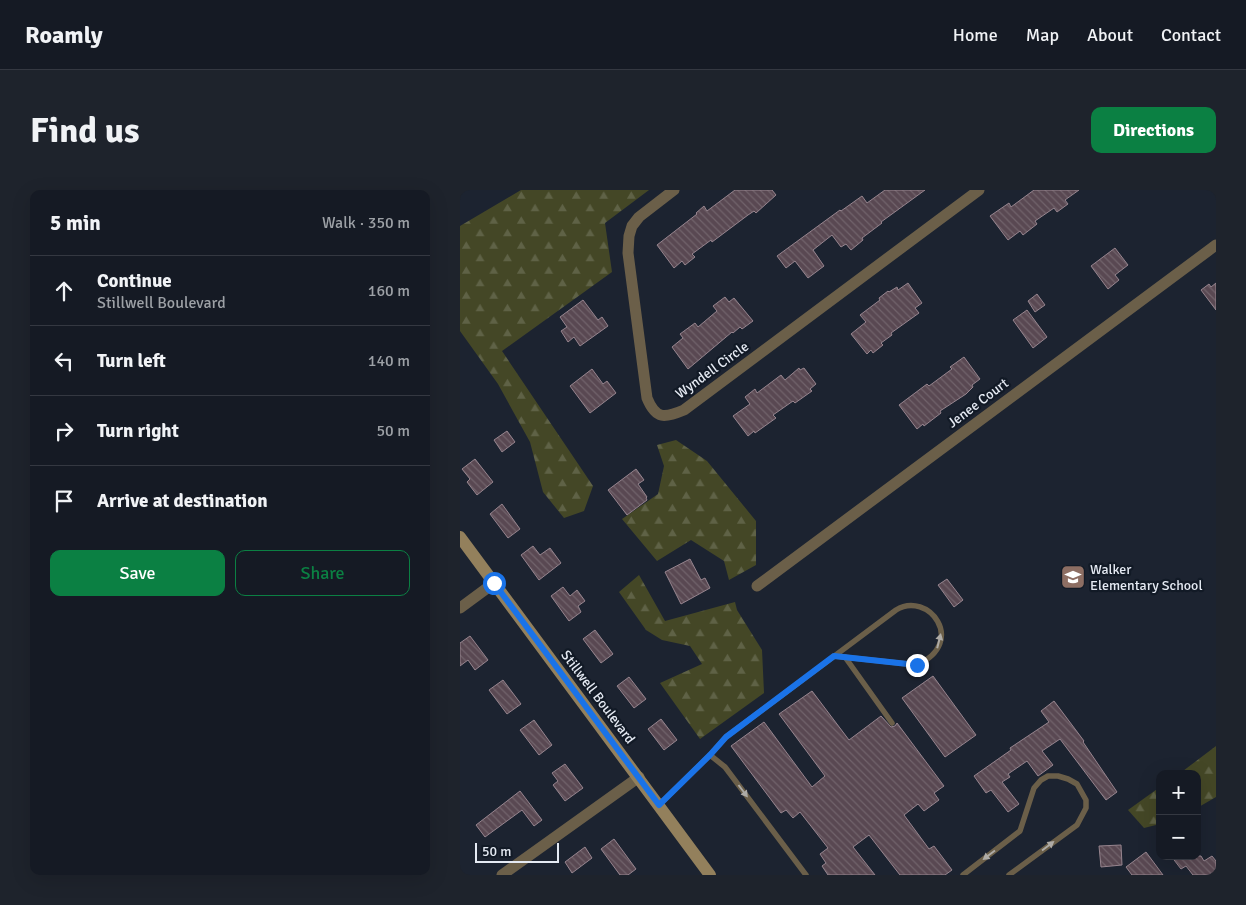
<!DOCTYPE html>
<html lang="en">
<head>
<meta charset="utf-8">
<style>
  :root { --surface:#151a24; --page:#1e232c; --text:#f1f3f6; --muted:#9da1a6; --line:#343841; --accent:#0b8043 }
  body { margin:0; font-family:Signika,sans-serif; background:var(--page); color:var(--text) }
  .controls { position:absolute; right:15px; bottom:15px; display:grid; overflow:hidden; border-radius:10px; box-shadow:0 5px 20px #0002 }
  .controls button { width:45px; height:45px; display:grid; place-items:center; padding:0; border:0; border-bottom:1px solid var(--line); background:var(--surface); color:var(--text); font:25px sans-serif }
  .scale { position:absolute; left:15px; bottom:12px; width:84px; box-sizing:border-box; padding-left:5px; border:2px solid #e5eaf3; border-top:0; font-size:14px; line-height:18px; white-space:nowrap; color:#e5eaf3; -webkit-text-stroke:4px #121a26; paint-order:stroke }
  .stop { position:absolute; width:15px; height:15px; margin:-11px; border:4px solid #1a73e8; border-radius:50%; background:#fff }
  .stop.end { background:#1a73e8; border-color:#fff; box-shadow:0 1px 5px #0008 }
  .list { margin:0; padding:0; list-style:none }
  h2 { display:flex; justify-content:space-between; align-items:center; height:65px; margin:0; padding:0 20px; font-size:21px }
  h2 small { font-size:16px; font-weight:400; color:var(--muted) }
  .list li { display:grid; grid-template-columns:32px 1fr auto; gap:15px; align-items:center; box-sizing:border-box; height:70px; padding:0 20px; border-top:1px solid var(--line) }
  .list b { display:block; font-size:19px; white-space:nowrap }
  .list p { margin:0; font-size:16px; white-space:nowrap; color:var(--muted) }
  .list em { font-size:16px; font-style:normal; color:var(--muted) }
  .actions { display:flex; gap:10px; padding:15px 20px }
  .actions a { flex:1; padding:11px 0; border:1px solid var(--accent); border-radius:10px; text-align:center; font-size:18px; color:var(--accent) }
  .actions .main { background:var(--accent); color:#fff }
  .icon { flex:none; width:28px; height:28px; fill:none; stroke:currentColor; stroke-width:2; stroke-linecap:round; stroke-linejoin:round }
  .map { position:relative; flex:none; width:756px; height:685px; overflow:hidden; border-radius:10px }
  header { display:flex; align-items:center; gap:30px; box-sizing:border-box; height:70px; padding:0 25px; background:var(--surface); border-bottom:1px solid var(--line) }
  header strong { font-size:24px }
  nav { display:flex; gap:28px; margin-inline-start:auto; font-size:18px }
  .intro { display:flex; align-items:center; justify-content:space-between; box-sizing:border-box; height:120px; padding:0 30px }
  h1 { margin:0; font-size:35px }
  .button { padding:12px 22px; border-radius:10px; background:var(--accent); color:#fff; font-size:18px; font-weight:700 }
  main { display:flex; gap:30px; padding:0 30px }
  aside { flex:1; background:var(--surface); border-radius:10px; box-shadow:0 5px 20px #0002 }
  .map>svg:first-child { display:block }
</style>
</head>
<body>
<header>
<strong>Roamly</strong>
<nav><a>Home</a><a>Map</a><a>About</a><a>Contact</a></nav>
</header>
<div class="intro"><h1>Find us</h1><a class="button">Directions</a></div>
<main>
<aside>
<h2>5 min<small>Walk · 350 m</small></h2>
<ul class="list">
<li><svg class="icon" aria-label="ahead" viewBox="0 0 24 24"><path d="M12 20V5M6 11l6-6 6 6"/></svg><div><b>Continue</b><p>Stillwell Boulevard</p></div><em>160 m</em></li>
<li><svg class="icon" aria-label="left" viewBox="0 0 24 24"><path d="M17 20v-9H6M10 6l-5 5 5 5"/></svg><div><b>Turn left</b></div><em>140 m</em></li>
<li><svg class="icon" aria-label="right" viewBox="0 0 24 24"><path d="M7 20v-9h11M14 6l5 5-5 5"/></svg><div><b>Turn right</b></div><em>50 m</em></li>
<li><svg class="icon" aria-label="arrive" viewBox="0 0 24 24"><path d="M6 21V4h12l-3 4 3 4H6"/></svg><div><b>Arrive at destination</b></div></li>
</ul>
<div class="actions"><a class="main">Save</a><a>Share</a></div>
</aside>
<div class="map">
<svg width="756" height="685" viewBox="0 0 756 685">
  <defs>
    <pattern id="forest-firs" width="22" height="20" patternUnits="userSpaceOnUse" patternTransform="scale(1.25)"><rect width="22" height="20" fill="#444726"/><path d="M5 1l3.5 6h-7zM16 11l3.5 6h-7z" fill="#5f6246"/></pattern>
    <pattern id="building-back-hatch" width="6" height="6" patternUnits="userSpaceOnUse" patternTransform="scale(1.25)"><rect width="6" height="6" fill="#594852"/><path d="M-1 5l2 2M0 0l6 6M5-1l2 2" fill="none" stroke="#71636b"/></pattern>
  </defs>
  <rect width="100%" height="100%" fill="#1c2330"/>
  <!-- forest -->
  <g fill="url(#forest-firs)">
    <path d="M61 0H189L145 33 152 82 42 161 133 296 124 321 104 328 83 302 70 252 38 194 0 141V36Z"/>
    <path d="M216 250 247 271 296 331V375L269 390 264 371 231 350 197 371 162 329 198 304 204 276 197 255Z"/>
    <path d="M179 385 205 431 275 412 277 420 302 460 304 503 240 549 200 493 242 474 230 456 202 450 186 440 159 402Z"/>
    <path d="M756 556V607L737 618V584H719Z"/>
    <path d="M700 597V634L684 638 668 620Z"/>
  </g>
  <!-- building -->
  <g fill="url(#building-back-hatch)" stroke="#97858f">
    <path d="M275 0H312L316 5 296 23 294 21 288 25 252 52 251 50 232 64 235 67 225 75 222 71 214 78 197 55 237 24 236 23 244 16 247 21Z"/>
    <path d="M425 0H465L421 32 422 33 402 48 403 50 391 60 386 54 381 57 372 45 353 60 364 76 348 88 335 71 326 78 317 66 380 20 381 21 402 6 407 13Z"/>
    <path d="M574 0H619L605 10 608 14 597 22 594 18 575 31 577 34 563 45 560 41 548 50 530 26 549 13 551 17Z"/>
    <path d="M655 58 668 75 655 85 659 90 648 99 631 76Z"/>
    <path d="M448 93 462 113 455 118 459 123 431 143 432 145 421 153 423 155 413 163 411 160 407 164 391 144 406 132 400 125 420 110 419 108 428 101 429 102 437 97 438 100Z"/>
    <path d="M756 93V120L741 100 749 94 751 97Z"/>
    <path d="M577 104 585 115 575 122 568 111Z"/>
    <path d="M265 107 269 112 274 108 293 131 282 139 280 137 273 143 272 142 228 179 212 157 223 148 220 144 235 133 238 137 257 121 253 116Z"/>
    <path d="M123 110 138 130 142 127 148 136 120 156 114 147 108 152 101 141 107 137 100 127Z"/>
    <path d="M567 120 587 147 573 158 553 130Z"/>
    <path d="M504 167 520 189 512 195 513 197 506 204 480 221 481 223 464 236 463 234 457 239 439 215 467 194 469 196 492 179 490 177Z"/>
    <path d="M339 178 340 180 344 178 356 194 350 199 352 201 335 213 333 211 313 225 316 228 295 243 294 241 288 246 273 226 290 214 285 207 295 199 297 203 321 185 325 190Z"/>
    <path d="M132 179 143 194 147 191 156 203 130 223 110 196Z"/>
    <path d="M47 241 55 252 42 262 34 250Z"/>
    <path d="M15 269 33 292 17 305 7 292 10 289 2 279Z"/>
    <path d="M176 279 184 290 178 294 187 307 186 308 187 310 167 325 148 300Z"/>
    <path d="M42 314 60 339 48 348 30 324Z"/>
    <path d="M73 356 80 365 90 358 101 373 79 390 61 365Z"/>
    <path d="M230 369 241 390 245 388 250 398 221 414 205 382Z"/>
    <path d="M487 389 503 410 494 417 478 395Z"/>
    <path d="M103 397 110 406 117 400 125 411 118 416 121 422 109 431 91 406Z"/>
    <path d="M135 440 153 464 141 473 123 449Z"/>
    <path d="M10 446 28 470 15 480 8 470 0 476V453Z"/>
    <path d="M473 486 516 545 485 567 442 508Z"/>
    <path d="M169 487 186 509 174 518 157 496Z"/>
    <path d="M43 490 61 514 47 524 29 500Z"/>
    <path d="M352 501 389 550 421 526 431 537 435 536 437 533 484 596 474 603 479 610 464 621 458 614 444 625 469 659 474 656 492 680 485 685H440L409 645 393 657 415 685H368L362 676 366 673 360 664 368 658 340 622 333 628 326 620 321 623 271 556 304 532 352 597 365 586 319 524Z"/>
    <path d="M594 511 624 551 623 552 657 602 646 610 600 549 582 561 593 575 578 586 567 571 548 584 550 587 542 592 559 614 548 622 531 600 526 603 514 586 551 560 550 558 589 532 581 521Z"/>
    <path d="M201 529 217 550 204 560 188 539Z"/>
    <path d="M74 530 92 555 79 565 60 540Z"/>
    <path d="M105 574 123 598 105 611 93 595 98 591 92 583Z"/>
    <path d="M60 601 82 630 74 636 62 620 25 647 16 635Z"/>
    <path d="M154 649 176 679 168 685H160L141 659Z"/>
    <path d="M661 655 662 675 641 677 639 656Z"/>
    <path d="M125 657 132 668 112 683 105 672Z"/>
    <path d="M686 662 703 685H672L666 677Z"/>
    <path d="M711 666H741L744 671 752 666 756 671V685H733L726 676 721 679Z"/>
  </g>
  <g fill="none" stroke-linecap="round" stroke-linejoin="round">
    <!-- lane -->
    <g stroke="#6b5f49" stroke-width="5.5">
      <path d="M385 467 432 533"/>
      <path d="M250 565 265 577 346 685"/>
      <path d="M199 615 250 565 266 547 436 420C468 400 508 452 457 475L374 466"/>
      <path d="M503 685 560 641 574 598 581 590 588 586H598L608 589 617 594 626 610V618L617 635 549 685"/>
    </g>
    <!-- street -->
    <g stroke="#6b5f49" stroke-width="11">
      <path d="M214 0 179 27 172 36 169 46 168 63 187 208C196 230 205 228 224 220L519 0"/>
      <path d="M297 396 756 55"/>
      <path d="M0 418 34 393"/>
      <path d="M42 685 179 587"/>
    </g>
    <!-- secondary -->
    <path stroke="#93805c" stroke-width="12" d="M0 347 250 685"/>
  </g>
  <!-- one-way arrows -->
  <defs><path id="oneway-solid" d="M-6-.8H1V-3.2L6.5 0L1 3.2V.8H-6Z" transform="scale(1.25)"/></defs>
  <g fill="#aeaba6">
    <use href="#oneway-solid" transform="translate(479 451) rotate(-76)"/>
    <use href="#oneway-solid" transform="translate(283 601) rotate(53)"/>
    <use href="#oneway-solid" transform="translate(588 656) rotate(-37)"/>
    <use href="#oneway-solid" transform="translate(529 665) rotate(143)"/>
  </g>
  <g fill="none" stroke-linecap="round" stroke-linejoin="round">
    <!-- route -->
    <path stroke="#1a73e8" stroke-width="6" d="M34 393 199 615 250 565 266 547 374 466 457 475"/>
  </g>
  <!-- icons -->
  <defs>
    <symbol id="school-square" viewBox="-11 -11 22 22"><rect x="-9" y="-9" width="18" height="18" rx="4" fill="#8d6e63" stroke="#121a26"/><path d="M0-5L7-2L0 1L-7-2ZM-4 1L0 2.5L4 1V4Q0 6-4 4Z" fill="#fff"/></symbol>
  </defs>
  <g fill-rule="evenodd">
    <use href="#school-square" x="599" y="373" width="28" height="28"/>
  </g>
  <g text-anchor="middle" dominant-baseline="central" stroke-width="4.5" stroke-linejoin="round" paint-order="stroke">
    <!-- street labels -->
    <g font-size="14" fill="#e5eaf3" stroke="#121a26">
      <text transform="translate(252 180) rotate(-36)">Wyndell Circle</text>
      <text transform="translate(518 213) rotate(-37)">Jenee Court</text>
      <text transform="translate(138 507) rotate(53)">Stillwell Boulevard</text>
    </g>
    <!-- poi labels -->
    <g font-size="14" fill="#e5eaf3" stroke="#121a26" text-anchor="start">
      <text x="630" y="379">Walker<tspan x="630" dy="16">Elementary School</tspan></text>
    </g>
  </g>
</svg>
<div class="controls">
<button>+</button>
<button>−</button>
</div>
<div class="scale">50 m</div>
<div class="stop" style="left:34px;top:393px"></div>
<div class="stop end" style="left:457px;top:475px"></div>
</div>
</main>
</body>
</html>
